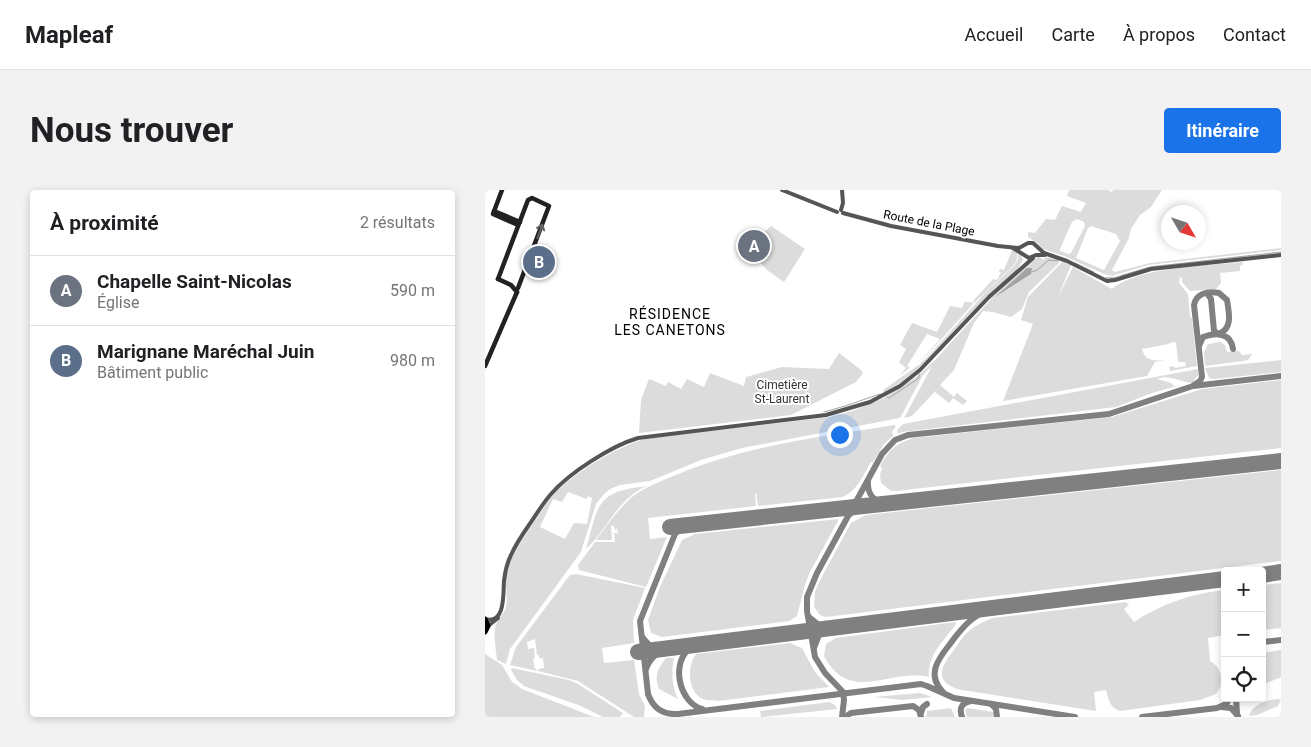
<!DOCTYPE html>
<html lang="fr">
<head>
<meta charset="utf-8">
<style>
  :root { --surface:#fff; --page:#f2f2f2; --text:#202124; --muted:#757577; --line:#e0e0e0; --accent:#1a73e8 }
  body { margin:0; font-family:Roboto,sans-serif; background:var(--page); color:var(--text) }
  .controls { position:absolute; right:15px; bottom:15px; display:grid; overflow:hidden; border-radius:5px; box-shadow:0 2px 8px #0003 }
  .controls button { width:45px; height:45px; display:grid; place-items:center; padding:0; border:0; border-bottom:1px solid var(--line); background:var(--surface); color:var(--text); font:25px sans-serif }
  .compass { position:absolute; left:676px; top:15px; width:45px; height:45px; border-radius:50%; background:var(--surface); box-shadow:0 2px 8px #0003; rotate:129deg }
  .you { position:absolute; left:354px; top:244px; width:18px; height:18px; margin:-12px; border:4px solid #fff; border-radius:50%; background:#1a73e8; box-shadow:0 0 0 8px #1a73e833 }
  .badge { display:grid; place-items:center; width:32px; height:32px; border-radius:50%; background:var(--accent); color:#fff; font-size:16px; font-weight:700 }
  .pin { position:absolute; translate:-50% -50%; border:2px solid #fff; box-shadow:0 1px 5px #0006 }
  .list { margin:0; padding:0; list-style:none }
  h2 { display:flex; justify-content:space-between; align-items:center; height:65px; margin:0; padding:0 20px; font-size:21px }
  h2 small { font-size:16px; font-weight:400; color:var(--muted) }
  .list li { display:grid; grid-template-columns:32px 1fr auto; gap:15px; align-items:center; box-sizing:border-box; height:70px; padding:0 20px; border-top:1px solid var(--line) }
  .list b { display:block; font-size:19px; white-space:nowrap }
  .list p { margin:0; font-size:16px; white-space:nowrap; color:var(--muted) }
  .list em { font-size:16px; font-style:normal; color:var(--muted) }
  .icon { flex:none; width:28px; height:28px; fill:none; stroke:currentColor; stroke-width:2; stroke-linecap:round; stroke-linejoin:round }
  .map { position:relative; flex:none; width:796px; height:527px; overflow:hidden; border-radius:5px }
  header { display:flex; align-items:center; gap:30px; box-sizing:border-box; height:70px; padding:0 25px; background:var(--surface); border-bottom:1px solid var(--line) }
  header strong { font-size:24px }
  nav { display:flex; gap:28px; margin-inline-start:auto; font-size:18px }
  .intro { display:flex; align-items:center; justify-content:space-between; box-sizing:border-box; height:120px; padding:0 30px }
  h1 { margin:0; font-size:35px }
  .button { padding:12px 22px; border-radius:5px; background:var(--accent); color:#fff; font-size:18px; font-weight:700 }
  main { display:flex; gap:30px; padding:0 30px }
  aside { flex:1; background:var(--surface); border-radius:5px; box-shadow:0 2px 8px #0003 }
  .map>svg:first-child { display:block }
</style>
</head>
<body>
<header>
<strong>Mapleaf</strong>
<nav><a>Accueil</a><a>Carte</a><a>À propos</a><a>Contact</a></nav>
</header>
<div class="intro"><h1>Nous trouver</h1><a class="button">Itinéraire</a></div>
<main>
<aside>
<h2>À proximité<small>2 résultats</small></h2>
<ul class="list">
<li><span class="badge" style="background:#6b7280">A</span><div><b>Chapelle Saint-Nicolas</b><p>Église</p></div><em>590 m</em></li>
<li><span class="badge" style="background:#5c6f8a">B</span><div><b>Marignane Maréchal Juin</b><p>Bâtiment public</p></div><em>980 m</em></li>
</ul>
</aside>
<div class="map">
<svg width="796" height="527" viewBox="0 0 796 527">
  <rect width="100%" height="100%" fill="#fff"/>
  <!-- green -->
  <g fill="#dcdcdc" fill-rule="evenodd">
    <path d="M584 0H622L627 2 628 0H677L666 17 655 25 646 39 644 48 627 80 630 82 665 73 796 58V60L663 75 627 86 619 84 579 66 558 59 552 53 543 47V42L550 43 561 29 570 30 577 16 596 22 601 13 582 6ZM592 29 599 32 600 36 586 63 584 64 575 61V59L587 32ZM606 36 631 44 635 51 619 80 591 68 603 38Z"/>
    <path d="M286 36 320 59 299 92 282 80 266 63 271 49Z"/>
    <path d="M527 60 532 62V69L530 74 489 113 488 111 508 89 512 90 516 82H514L515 79 519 80Z"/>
    <path d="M533 62 536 65 538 70C532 84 516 93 506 103 468 140 446 176 399 203L398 200 435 174 446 163 500 103 530 75 533 69Z"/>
    <path d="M796 62V64L645 83 630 89 620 88 621 87H628L667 76Z"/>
    <path d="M553 67H559H555L558 70 561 67 573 70 574 73 544 102 537 119 526 127 508 122 498 121 489 133 469 180 455 195 469 207 472 203 482 211 478 215 468 208 464 213 450 202 454 197 427 226 419 228 447 176 438 185 415 228 257 258 216 270 165 291 135 295 125 299 119 304 111 314 96 362 25 459 21 474 12 470C11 458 7 443 12 432 15 427 20 423 21 416 23 406 20 396 21 386 24 369 34 355 43 341 51 330 58 317 67 306 87 284 131 257 160 249L345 227 367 221 399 208 434 185 451 169 507 108 545 71ZM83 302 102 309 103 306 107 308 102 334 89 333 80 349 55 337 68 309 77 312Z"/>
    <path d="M577 72 586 75 573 107 588 77 627 99C652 77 723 76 757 72L758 74 755 76V81L735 83 736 93 731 99 705 101 697 92V88L695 87 694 93 703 104 705 127 707 128 712 176 685 181 684 177 689 176 690 178 701 176 700 172H693L691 152 684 153V154L657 159C660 171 669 171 680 170L670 172 662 186 518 211 548 134 536 130 543 107Z"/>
    <path d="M479 112H487L488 114 442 165 414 186 421 178 414 172 421 159 415 155 427 133 452 142 465 116 477 118ZM442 144 455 149 441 165 425 178 422 176Z"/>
    <path d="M735 152 740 155 742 162 754 161 757 165 767 164 763 170 758 171 720 176 719 162 723 154Z"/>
    <path d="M354 163 376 180 378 183 371 192 306 225 154 243 156 210 164 189 181 196 183 192 196 199 202 189 219 197 225 183 259 196 261 187 297 177 344 179Z"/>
    <path d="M796 170V182L729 189 724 188 720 178Z"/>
    <path d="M713 179V185L707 193C694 192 684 184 672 189L686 193 689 196 695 195 667 203 631 217 417 242 413 244 412 240 418 234Z"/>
    <path d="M796 190V258L411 301H406L396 293 395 284 397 278 395 276C405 259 410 254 429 248L627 227 717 199Z"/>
    <path d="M409 235 411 236 407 242 408 246 399 254 388 272H386C378 285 373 300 358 307L273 316 271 303H270L271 316 163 328 165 349 182 347 161 397 94 380 93 375 110 352H130L129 343H132L133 347 132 337 131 341 128 335 126 336 127 350H111C123 334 135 316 151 304 165 295 181 289 196 283 264 255 337 247 409 235Z"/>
    <path d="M796 280V371L341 427 335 425 329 417 330 402 334 392 366 333 381 325Z"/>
    <path d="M162 296C133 308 123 339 101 359 114 313 111 302 162 296Z"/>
    <path d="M354 329 324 384 320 395 312 426 304 431 177 447 166 443 163 430 175 397 197 350 210 344Z"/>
    <path d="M91 384 160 398 148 430 149 453 117 458 119 473 149 470 154 504 160 516 159 527H149L93 491 53 481V479L59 478 58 468H54V465H52L50 449 42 452 43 459 49 458 50 468 48 469 50 479H51L52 481 25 475 31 457 85 385Z"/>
    <path d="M796 393V438L777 440V395Z"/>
    <path d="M740 400V445L723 448 725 471C737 477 740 494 731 504L715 510 635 521C624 517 624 510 621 500L609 502 611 521 477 500C449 493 454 478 469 460 473 454 478 446 484 441 491 435 499 431 508 428L641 412 644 415 639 419 649 432C679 413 705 404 740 400Z"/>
    <path d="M470 432 471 434C459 451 442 465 444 487 404 478 365 515 339 466L341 454 351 448Z"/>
    <path d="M305 453 317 458 330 482 344 497 233 511C229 510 222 511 218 509 202 502 202 476 211 464Z"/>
    <path d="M796 460V487L777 495V463Z"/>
    <path d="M0 464 17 475 27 492 37 499 109 527H0Z"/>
    <path d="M181 468H189C186 481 187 497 193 509L174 499C169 484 173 479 181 468Z"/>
    <path d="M27 478 84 490 93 494 138 523 135 527H118L96 516 39 496 32 490 26 480Z"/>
    <path d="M435 503 447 507 418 510 389 507Z"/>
    <path d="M793 509 796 510 793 516 772 525 764 526C767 515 781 510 793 509Z"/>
    <path d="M344 512 350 515 352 519 276 527 275 521Z"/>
    <path d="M466 518 470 527H441L442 521Z"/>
    <path d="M482 518 509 522V527H482L480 521Z"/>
  </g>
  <!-- water -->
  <path fill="#a3a3a3" d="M542 78H547L546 84 510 107Z"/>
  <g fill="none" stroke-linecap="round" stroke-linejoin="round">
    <!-- stream -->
    <g stroke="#a3a3a3" stroke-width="1">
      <path d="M590 73 609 82"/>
      <path d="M547 82 552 80 564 70 573 71"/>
      <path d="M636 86 665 77 796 62"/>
      <path d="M621 88H630"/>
      <path d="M402 207 404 208 434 188V184"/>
      <path d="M339 222 360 216 395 204"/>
    </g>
    <!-- taxiway -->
    <g stroke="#808080" stroke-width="6">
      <path d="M722 103 726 109 729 141 734 144"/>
      <path d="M714 156 718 147C731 142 746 143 748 159"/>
      <path d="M709 195 715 191 717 187 709 115C711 103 723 101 734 103L742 110C744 123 748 138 734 144"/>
      <path d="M383 291C382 304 389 312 402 313"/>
      <path d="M357 318 369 312"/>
      <path d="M365 324 372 319 382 315"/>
      <path d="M206 334 196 338 190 344 155 431 163 504C168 518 178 525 193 524L436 494 442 496 469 508 590 527"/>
      <path d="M793 383H796"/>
      <path d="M324 427 335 436 349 438"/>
      <path d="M157 447 165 456 180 458"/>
      <path d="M777 452 796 450"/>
      <path d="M329 458 334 445 346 439"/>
      <path d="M161 479C165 467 173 461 185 458"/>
      <path d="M458 502C441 485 453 469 465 454 478 436 491 421 514 417"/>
      <path d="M751 508 752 523"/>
      <path d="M506 514 511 519 512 527"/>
      <path d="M736 517 746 518 753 526"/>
      <path d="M217 519C196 513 186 478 202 461 207 456 213 455 220 453"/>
      <path d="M436 523 438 517 442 514"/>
      <path d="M357 527 359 510 358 502 340 483 330 467 322 421V407L332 383 397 264 410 250 423 245 624 224 708 196 796 186"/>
      <path d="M360 527 366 523 428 516 434 520 436 527"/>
      <path d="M477 527C474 519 476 513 486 511"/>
      <path d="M657 527 732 518 741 514 745 508"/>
    </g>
    <!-- runway -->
    <g stroke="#808080" stroke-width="16">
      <path d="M185 337 796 271"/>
      <path d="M777 385 796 382"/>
      <path d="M153 462 740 389"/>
    </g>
    <defs>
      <path id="primary" d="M0 429 3 436 0 442"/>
    </defs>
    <!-- primary casing -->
    <use href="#primary" stroke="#dbdbdb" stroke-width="6"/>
    <!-- tertiary -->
    <g stroke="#555" stroke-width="4">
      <path d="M297 0 352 22"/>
      <path d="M356 20 358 13 357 0"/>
      <path d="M358 23 406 36 513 56 534 58 543 53H548L559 63 582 71 622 91 630 90 666 79 796 65"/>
      <path d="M528 58 544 68 551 65H560"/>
      <path d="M0 429C21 435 18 402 19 391 20 382 22 373 26 365 31 354 37 345 44 335 51 325 58 313 66 304 84 283 126 256 153 248L341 225 385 212 415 196 435 180 504 107 548 68"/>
      <path d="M3 436 13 428"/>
    </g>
    <!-- secondary -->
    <g stroke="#222" stroke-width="4.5">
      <path d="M17 0 8 24 33 35"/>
      <path d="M9 21 35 32"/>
      <path d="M13 89 43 10 47 8 64 16 33 98"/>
      <path d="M13 89 26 95 32 102"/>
      <path d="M0 176 32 102"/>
    </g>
    <!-- primary -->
    <use href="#primary" stroke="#000" stroke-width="5"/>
  </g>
  <!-- one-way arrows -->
  <defs><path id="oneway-shaft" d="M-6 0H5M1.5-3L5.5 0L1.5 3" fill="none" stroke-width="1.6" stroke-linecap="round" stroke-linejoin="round" transform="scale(1.25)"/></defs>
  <use stroke="#646464" href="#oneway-shaft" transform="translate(55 41) rotate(-70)"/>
  <g text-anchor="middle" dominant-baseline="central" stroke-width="4" stroke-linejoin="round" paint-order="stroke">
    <!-- street labels -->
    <g font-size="12" fill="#000" stroke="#fff">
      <text transform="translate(444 33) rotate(11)">Route de la Plage</text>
    </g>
    <!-- park labels -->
    <g font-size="12" fill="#333" stroke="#fff">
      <text x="297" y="195">Cimetière<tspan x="297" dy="14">St-Laurent</tspan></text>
    </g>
    <!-- neighbourhood labels -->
    <g font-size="14" letter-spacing="1" fill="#000" stroke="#fff">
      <text x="185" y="124">RÉSIDENCE<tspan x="185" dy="16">LES CANETONS</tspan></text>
    </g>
  </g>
</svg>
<div class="controls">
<button>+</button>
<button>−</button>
<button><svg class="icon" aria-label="locate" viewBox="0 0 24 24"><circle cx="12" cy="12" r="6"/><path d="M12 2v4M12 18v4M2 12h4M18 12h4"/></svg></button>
</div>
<svg class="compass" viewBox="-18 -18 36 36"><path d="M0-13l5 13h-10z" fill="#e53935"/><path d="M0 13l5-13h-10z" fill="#757577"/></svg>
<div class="you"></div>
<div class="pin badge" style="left:269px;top:56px;background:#6b7280">A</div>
<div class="pin badge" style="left:54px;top:72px;background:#5c6f8a">B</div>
</div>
</main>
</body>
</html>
